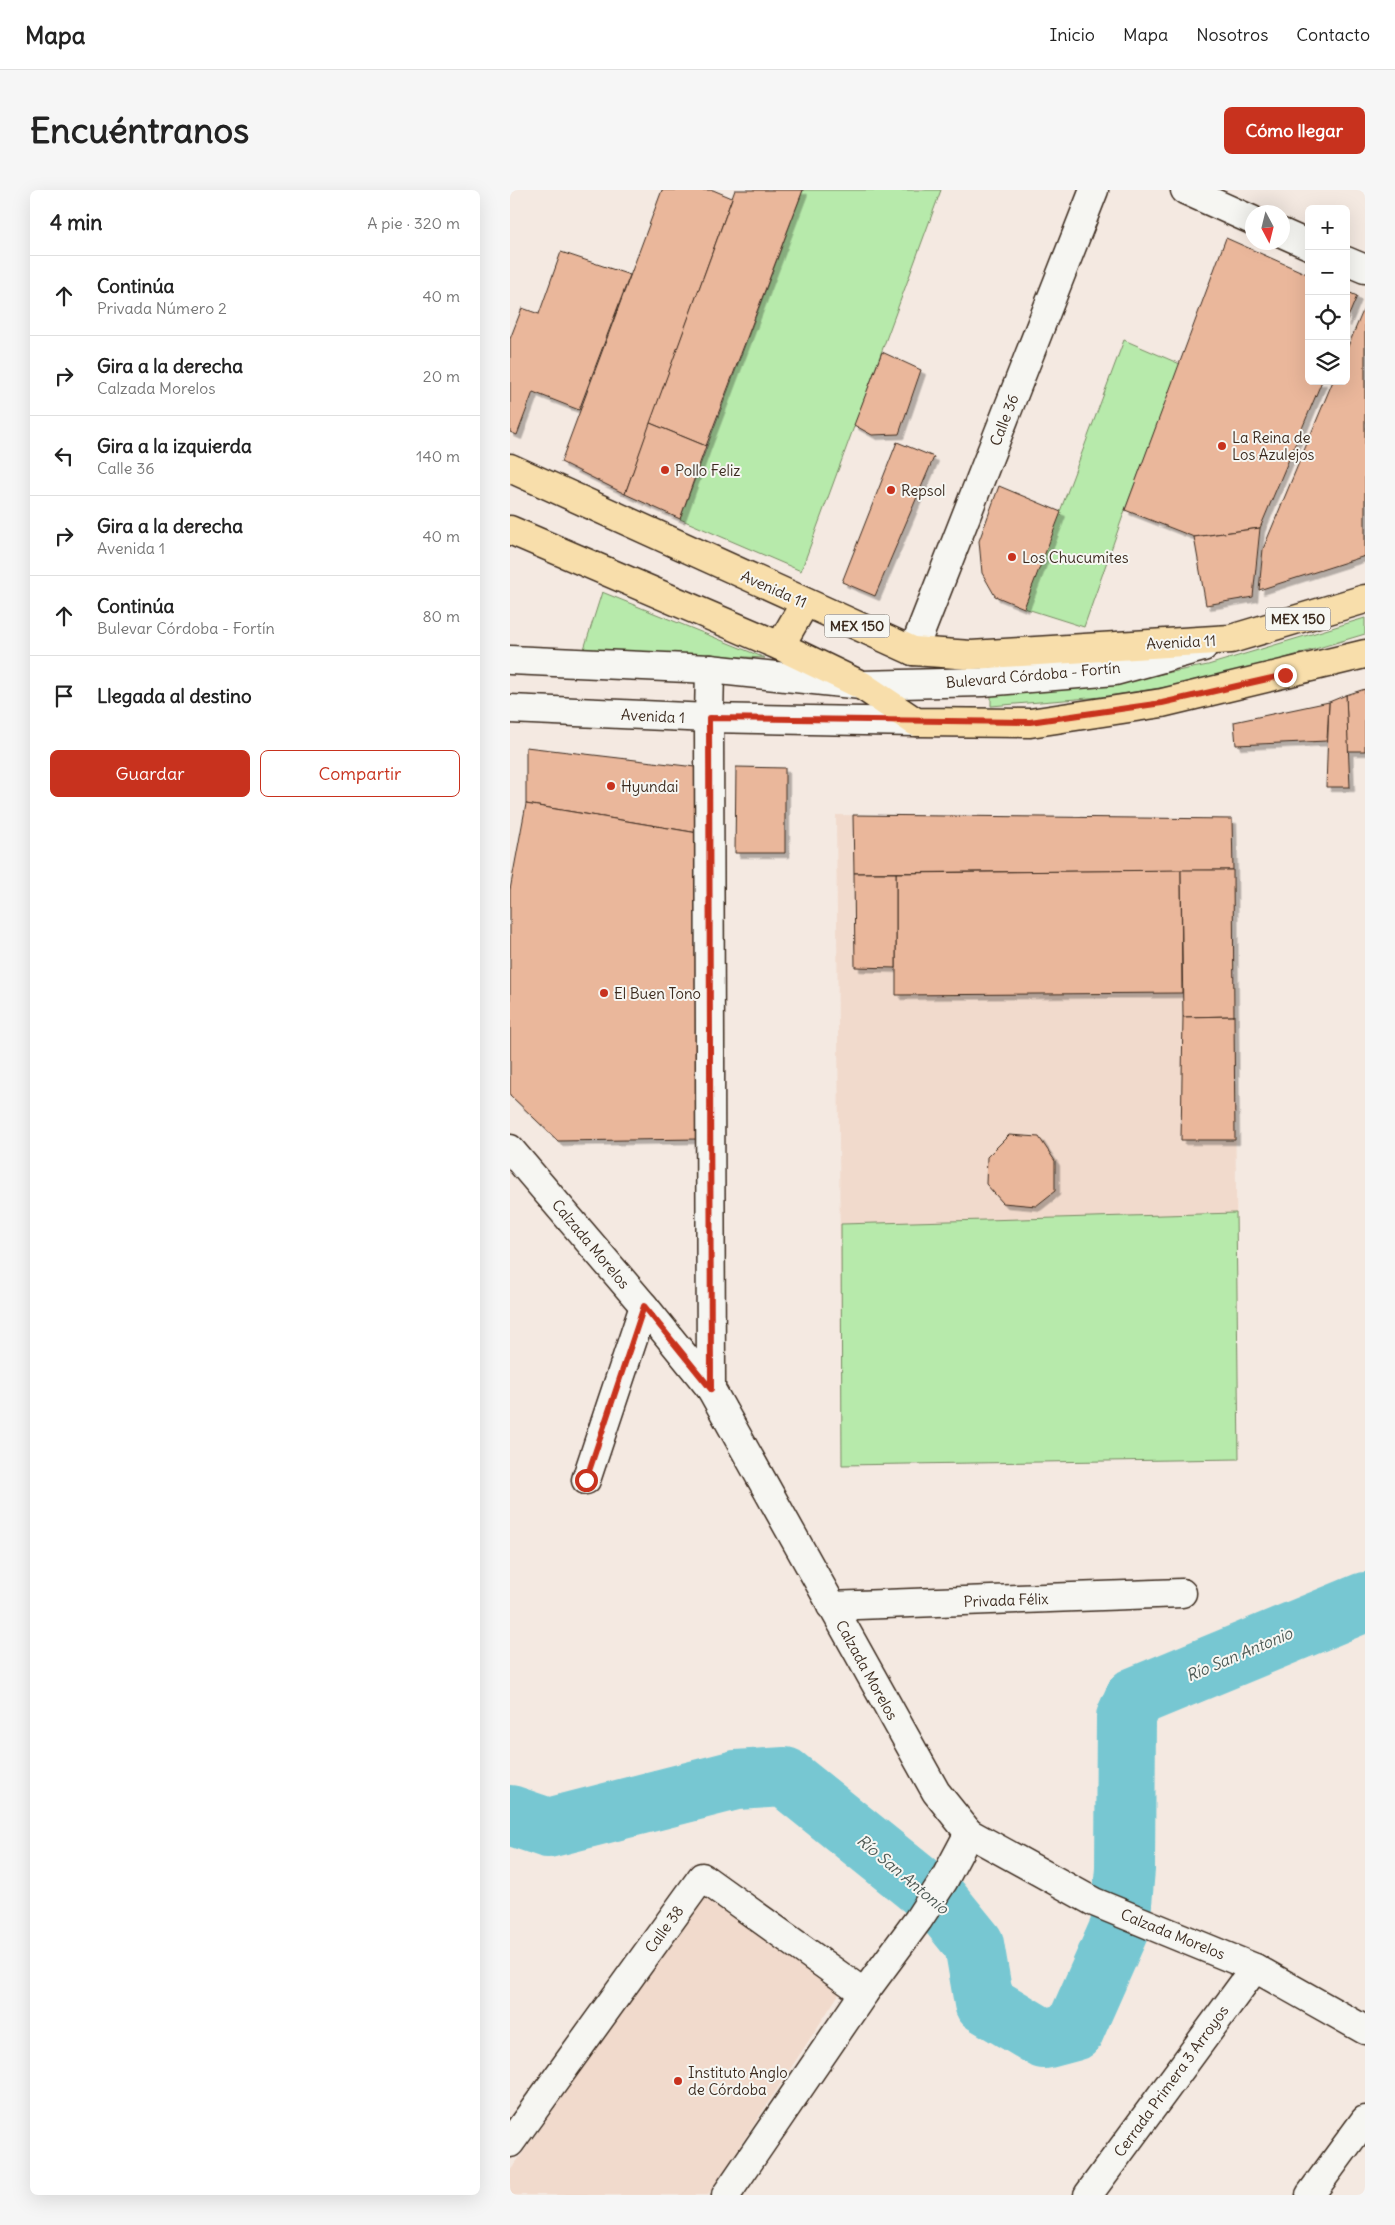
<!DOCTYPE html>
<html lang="es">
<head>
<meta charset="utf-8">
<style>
  :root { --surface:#fff; --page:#f6f6f6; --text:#222; --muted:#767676; --line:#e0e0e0; --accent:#c8321e }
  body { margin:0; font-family:Delius,sans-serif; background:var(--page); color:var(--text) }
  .controls { position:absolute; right:15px; top:15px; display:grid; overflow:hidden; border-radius:8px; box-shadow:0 5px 20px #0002 }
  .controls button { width:45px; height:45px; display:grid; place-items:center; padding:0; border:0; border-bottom:1px solid var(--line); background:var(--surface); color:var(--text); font:25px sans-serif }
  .compass { position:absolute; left:735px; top:15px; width:45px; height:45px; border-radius:50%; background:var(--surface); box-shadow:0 5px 20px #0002; rotate:173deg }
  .stop { position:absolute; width:15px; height:15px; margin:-11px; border:4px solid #c8321e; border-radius:50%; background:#fff }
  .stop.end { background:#c8321e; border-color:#fff; box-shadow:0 1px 5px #0008 }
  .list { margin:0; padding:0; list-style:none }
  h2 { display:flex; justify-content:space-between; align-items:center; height:65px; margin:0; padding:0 20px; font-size:21px }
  h2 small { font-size:16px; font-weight:400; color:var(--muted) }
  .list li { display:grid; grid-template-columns:32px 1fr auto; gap:15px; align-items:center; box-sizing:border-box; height:80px; padding:0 20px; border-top:1px solid var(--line) }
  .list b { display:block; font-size:19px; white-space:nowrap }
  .list p { margin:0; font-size:16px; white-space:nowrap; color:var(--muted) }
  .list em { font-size:16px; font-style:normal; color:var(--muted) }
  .actions { display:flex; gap:10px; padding:15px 20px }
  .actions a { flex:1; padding:11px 0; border:1px solid var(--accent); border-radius:8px; text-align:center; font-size:18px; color:var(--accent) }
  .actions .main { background:var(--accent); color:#fff }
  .icon { flex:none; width:28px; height:28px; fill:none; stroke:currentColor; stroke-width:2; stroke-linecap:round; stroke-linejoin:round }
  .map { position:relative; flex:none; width:855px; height:2005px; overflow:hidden; border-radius:8px }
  header { display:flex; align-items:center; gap:30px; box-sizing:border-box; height:70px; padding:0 25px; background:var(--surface); border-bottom:1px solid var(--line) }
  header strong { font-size:24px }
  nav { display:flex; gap:28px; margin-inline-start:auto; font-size:18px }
  .intro { display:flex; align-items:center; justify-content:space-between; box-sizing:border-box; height:120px; padding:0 30px }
  h1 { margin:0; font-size:35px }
  .button { padding:12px 22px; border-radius:8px; background:var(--accent); color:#fff; font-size:18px; font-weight:700 }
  main { display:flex; gap:30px; padding:0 30px }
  aside { flex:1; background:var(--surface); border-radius:8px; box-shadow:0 5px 20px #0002 }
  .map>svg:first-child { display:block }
</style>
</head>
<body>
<header>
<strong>Mapa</strong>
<nav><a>Inicio</a><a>Mapa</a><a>Nosotros</a><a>Contacto</a></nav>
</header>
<div class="intro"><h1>Encuéntranos</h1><a class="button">Cómo llegar</a></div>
<main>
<aside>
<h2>4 min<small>A pie · 320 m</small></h2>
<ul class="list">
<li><svg class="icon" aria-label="ahead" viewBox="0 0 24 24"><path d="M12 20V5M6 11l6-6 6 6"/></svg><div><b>Continúa</b><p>Privada Número 2</p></div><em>40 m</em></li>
<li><svg class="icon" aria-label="right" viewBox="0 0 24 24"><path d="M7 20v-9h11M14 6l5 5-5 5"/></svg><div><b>Gira a la derecha</b><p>Calzada Morelos</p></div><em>20 m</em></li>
<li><svg class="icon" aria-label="left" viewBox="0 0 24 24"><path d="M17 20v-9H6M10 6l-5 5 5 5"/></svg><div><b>Gira a la izquierda</b><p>Calle 36</p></div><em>140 m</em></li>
<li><svg class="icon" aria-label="right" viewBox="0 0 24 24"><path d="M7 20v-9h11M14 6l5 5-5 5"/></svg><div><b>Gira a la derecha</b><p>Avenida 1</p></div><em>40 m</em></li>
<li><svg class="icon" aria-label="ahead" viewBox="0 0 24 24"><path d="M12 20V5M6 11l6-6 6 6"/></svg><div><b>Continúa</b><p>Bulevar Córdoba - Fortín</p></div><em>80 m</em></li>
<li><svg class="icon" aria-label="arrive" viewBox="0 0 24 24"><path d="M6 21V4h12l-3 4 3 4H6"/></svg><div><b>Llegada al destino</b></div></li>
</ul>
<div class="actions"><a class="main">Guardar</a><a>Compartir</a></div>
</aside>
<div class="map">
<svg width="855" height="2005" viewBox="0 0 855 2005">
  <defs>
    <filter id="shadow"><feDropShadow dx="4.5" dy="4.5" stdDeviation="0" flood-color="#0004"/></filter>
  </defs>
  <rect width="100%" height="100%" fill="#f4e9e1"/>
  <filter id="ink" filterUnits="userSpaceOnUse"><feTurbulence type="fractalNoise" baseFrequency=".02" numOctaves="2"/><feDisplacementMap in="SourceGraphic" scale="10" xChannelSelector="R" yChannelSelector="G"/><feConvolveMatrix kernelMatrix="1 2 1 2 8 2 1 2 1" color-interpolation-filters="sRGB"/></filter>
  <g filter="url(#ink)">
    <!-- built -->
    <g fill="#f1dacc">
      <path d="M326 625 722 629 729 1269 332 1275Z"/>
      <path d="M193 1707 331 1801 198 2005H0V1981Z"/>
    </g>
    <!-- green -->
    <g fill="#b7eaab" stroke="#798a64">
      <path d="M293 0H431L291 381 170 329Z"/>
      <path d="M614 150 670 174 615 320 574 437 514 418Z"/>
      <path d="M92 402 255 468 74 459Z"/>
      <path d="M855 428V444L702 490 591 507 481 516V505L590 496 698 475Z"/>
      <path d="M726 1023 729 1269 332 1275 331 1034Z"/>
    </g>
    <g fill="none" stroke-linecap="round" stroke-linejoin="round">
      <!-- river -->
      <path stroke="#77c7d2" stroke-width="60" d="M0 1625 38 1638 226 1590 275 1587 430 1712 464 1754 474 1813 534 1849 564 1841 610 1737 615 1679 616 1527 625 1507 855 1412"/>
    </g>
    <!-- building -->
    <g fill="#eab79b" stroke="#3b2a1e" filter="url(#shadow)">
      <path d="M152 0H203L222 8 115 304 51 272Z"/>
      <path d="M225 0H293L196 256 140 233Z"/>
      <path d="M716 48 799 85V191H812L750 338 684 347 615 320Z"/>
      <path d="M51 62 120 85 69 220 23 202 7 245 0 242V149L12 118 29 124Z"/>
      <path d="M836 101 847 106 836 132Z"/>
      <path d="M855 116V366L749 400 753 359 823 191H836V161Z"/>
      <path d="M372 162 411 180 389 244 362 245 344 235Z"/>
      <path d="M140 233 196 256 170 329 115 304Z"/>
      <path d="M387 252 424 267 365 406 332 392Z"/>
      <path d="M489 296 551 322 514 418 485 406 472 383 469 351Z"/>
      <path d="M750 338 743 407 696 415 684 347Z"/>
      <path d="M855 499V561H838L836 505Z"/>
      <path d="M836 505 840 597H816L819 512Z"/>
      <path d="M819 512 817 551 726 555 724 532Z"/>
      <path d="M16 557 185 577 188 643 16 614Z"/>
      <path d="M226 577 275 578V663H225Z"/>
      <path d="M16 614 188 643V949L48 951 0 905V700Z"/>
      <path d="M343 625 722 629 723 680 344 683Z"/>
      <path d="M671 680 672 803 386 805V683Z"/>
      <path d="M671 680H723L724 826 673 827Z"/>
      <path d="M344 683H386V778L345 777Z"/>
      <path d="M724 826 725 950H671L673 827Z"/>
      <path d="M499 945 529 947 545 971V1001L526 1016 493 1013 476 994 477 967Z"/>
    </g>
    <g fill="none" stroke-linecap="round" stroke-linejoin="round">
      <defs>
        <g id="street">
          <path d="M675 0 742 30"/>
          <path d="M772 43 799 55"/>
          <path d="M836 71 855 79"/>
          <path d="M403 461 584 0"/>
          <path d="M199 528 200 479"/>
          <path d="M76 1290 134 1116"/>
          <path d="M321 1416 672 1403"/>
          <path d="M0 1953 192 1687 354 1803"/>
          <path d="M216 2005 354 1803 408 1730 434 1690 459 1643"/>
          <path d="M578 2005 745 1778"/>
          <path d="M800 2005 855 1930"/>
        </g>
        <g id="secondary">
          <path d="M0 470 200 479 351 495 473 492 605 481 693 457"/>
          <path d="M0 519 199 528 406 532"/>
          <path d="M199 528 201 1199"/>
          <path d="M0 959 134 1116 201 1199 426 1602 459 1643 584 1712 745 1778 855 1840"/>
        </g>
        <g id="primary">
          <path d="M0 278 403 461 461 465 721 449 855 409"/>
          <path d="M0 340 270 456 351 495 406 532 520 533 652 513 855 464"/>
          <path d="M270 456 295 413"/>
        </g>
      </defs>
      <!-- street casing -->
      <use href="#street" stroke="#3b2a1e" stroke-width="31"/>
      <!-- secondary casing -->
      <use href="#secondary" stroke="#3b2a1e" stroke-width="31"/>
      <!-- primary casing -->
      <use href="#primary" stroke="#3b2a1e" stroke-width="31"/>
      <!-- street -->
      <use href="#street" stroke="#f6f6f2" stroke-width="28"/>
      <!-- secondary -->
      <use href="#secondary" stroke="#f6f6f2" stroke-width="28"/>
      <!-- primary -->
      <use href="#primary" stroke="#f8deab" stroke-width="28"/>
    </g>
  </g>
  <g fill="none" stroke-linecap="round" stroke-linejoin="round" filter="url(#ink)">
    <!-- route -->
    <path stroke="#c8321e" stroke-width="6" d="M76 1290 134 1116 201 1199 199 528 520 532 652 513 775 485"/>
  </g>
  <!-- markers -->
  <g fill="#c8321e" stroke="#f6f6f2" stroke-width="2">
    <circle cx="712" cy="256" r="5"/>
    <circle cx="155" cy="280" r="5"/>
    <circle cx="381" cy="300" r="5"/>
    <circle cx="502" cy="367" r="5"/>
    <circle cx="101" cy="596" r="5"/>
    <circle cx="94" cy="803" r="5"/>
    <circle cx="168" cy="1891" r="5"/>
  </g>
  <g text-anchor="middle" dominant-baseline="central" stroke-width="4" stroke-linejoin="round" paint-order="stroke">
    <!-- shield labels -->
    <g fill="#f6f6f2" stroke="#73675e" stroke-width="1">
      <rect x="755.5" y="417.5" width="65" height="23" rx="4"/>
      <rect x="314.5" y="424.5" width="65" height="23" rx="4"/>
    </g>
    <g font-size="14" font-weight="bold" fill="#3b2a1e">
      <text x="788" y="429">MEX 150</text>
      <text x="347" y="436">MEX 150</text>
    </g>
    <!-- street labels -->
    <g font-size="15" fill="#3b2a1e" stroke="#f6f6f2">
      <text transform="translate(494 230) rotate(-69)">Calle 36</text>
      <text transform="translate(264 399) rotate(24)">Avenida 11</text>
      <text transform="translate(671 452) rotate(-3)">Avenida 11</text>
      <text transform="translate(523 485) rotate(-5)">Bulevard Córdoba - Fortín</text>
      <text transform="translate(143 526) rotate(3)">Avenida 1</text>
      <text transform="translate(81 1054) rotate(50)">Calzada Morelos</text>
      <text transform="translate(496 1410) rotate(-2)">Privada Félix</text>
      <text transform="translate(357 1480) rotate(61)">Calzada Morelos</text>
      <text transform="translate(154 1739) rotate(-54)">Calle 38</text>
      <text transform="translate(663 1744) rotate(22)">Calzada Morelos</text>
      <text transform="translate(661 1891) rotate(-54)">Cerrada Primera 3 Arroyos</text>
    </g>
    <!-- poi labels -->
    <g font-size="15" fill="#3b2a1e" stroke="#f6f6f2" text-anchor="start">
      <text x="722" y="247">La Reina de<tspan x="722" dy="17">Los Azulejos</tspan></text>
      <text x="165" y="280">Pollo Feliz</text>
      <text x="391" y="300">Repsol</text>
      <text x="512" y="367">Los Chucumites</text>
      <text x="111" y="596">Hyundai</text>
      <text x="104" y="803">El Buen Tono</text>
      <text x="178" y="1882">Instituto Anglo<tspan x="178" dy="17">de Córdoba</tspan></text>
    </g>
    <!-- water labels -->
    <g font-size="16" font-style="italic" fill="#4d5954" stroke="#f6f6f2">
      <text transform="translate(729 1464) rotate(-23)">Río San Antonio</text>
      <text transform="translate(393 1684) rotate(40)">Río San Antonio</text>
    </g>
  </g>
</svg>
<div class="controls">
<button>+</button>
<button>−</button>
<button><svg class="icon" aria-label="locate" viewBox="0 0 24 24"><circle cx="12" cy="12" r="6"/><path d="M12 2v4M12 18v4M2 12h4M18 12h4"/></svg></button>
<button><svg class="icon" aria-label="layers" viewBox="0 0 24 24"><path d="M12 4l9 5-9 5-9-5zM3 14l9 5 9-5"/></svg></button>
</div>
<svg class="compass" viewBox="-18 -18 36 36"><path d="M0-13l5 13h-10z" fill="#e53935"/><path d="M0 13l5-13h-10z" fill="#767676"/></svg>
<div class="stop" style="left:76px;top:1290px"></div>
<div class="stop end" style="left:775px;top:485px"></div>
</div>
</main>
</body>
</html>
